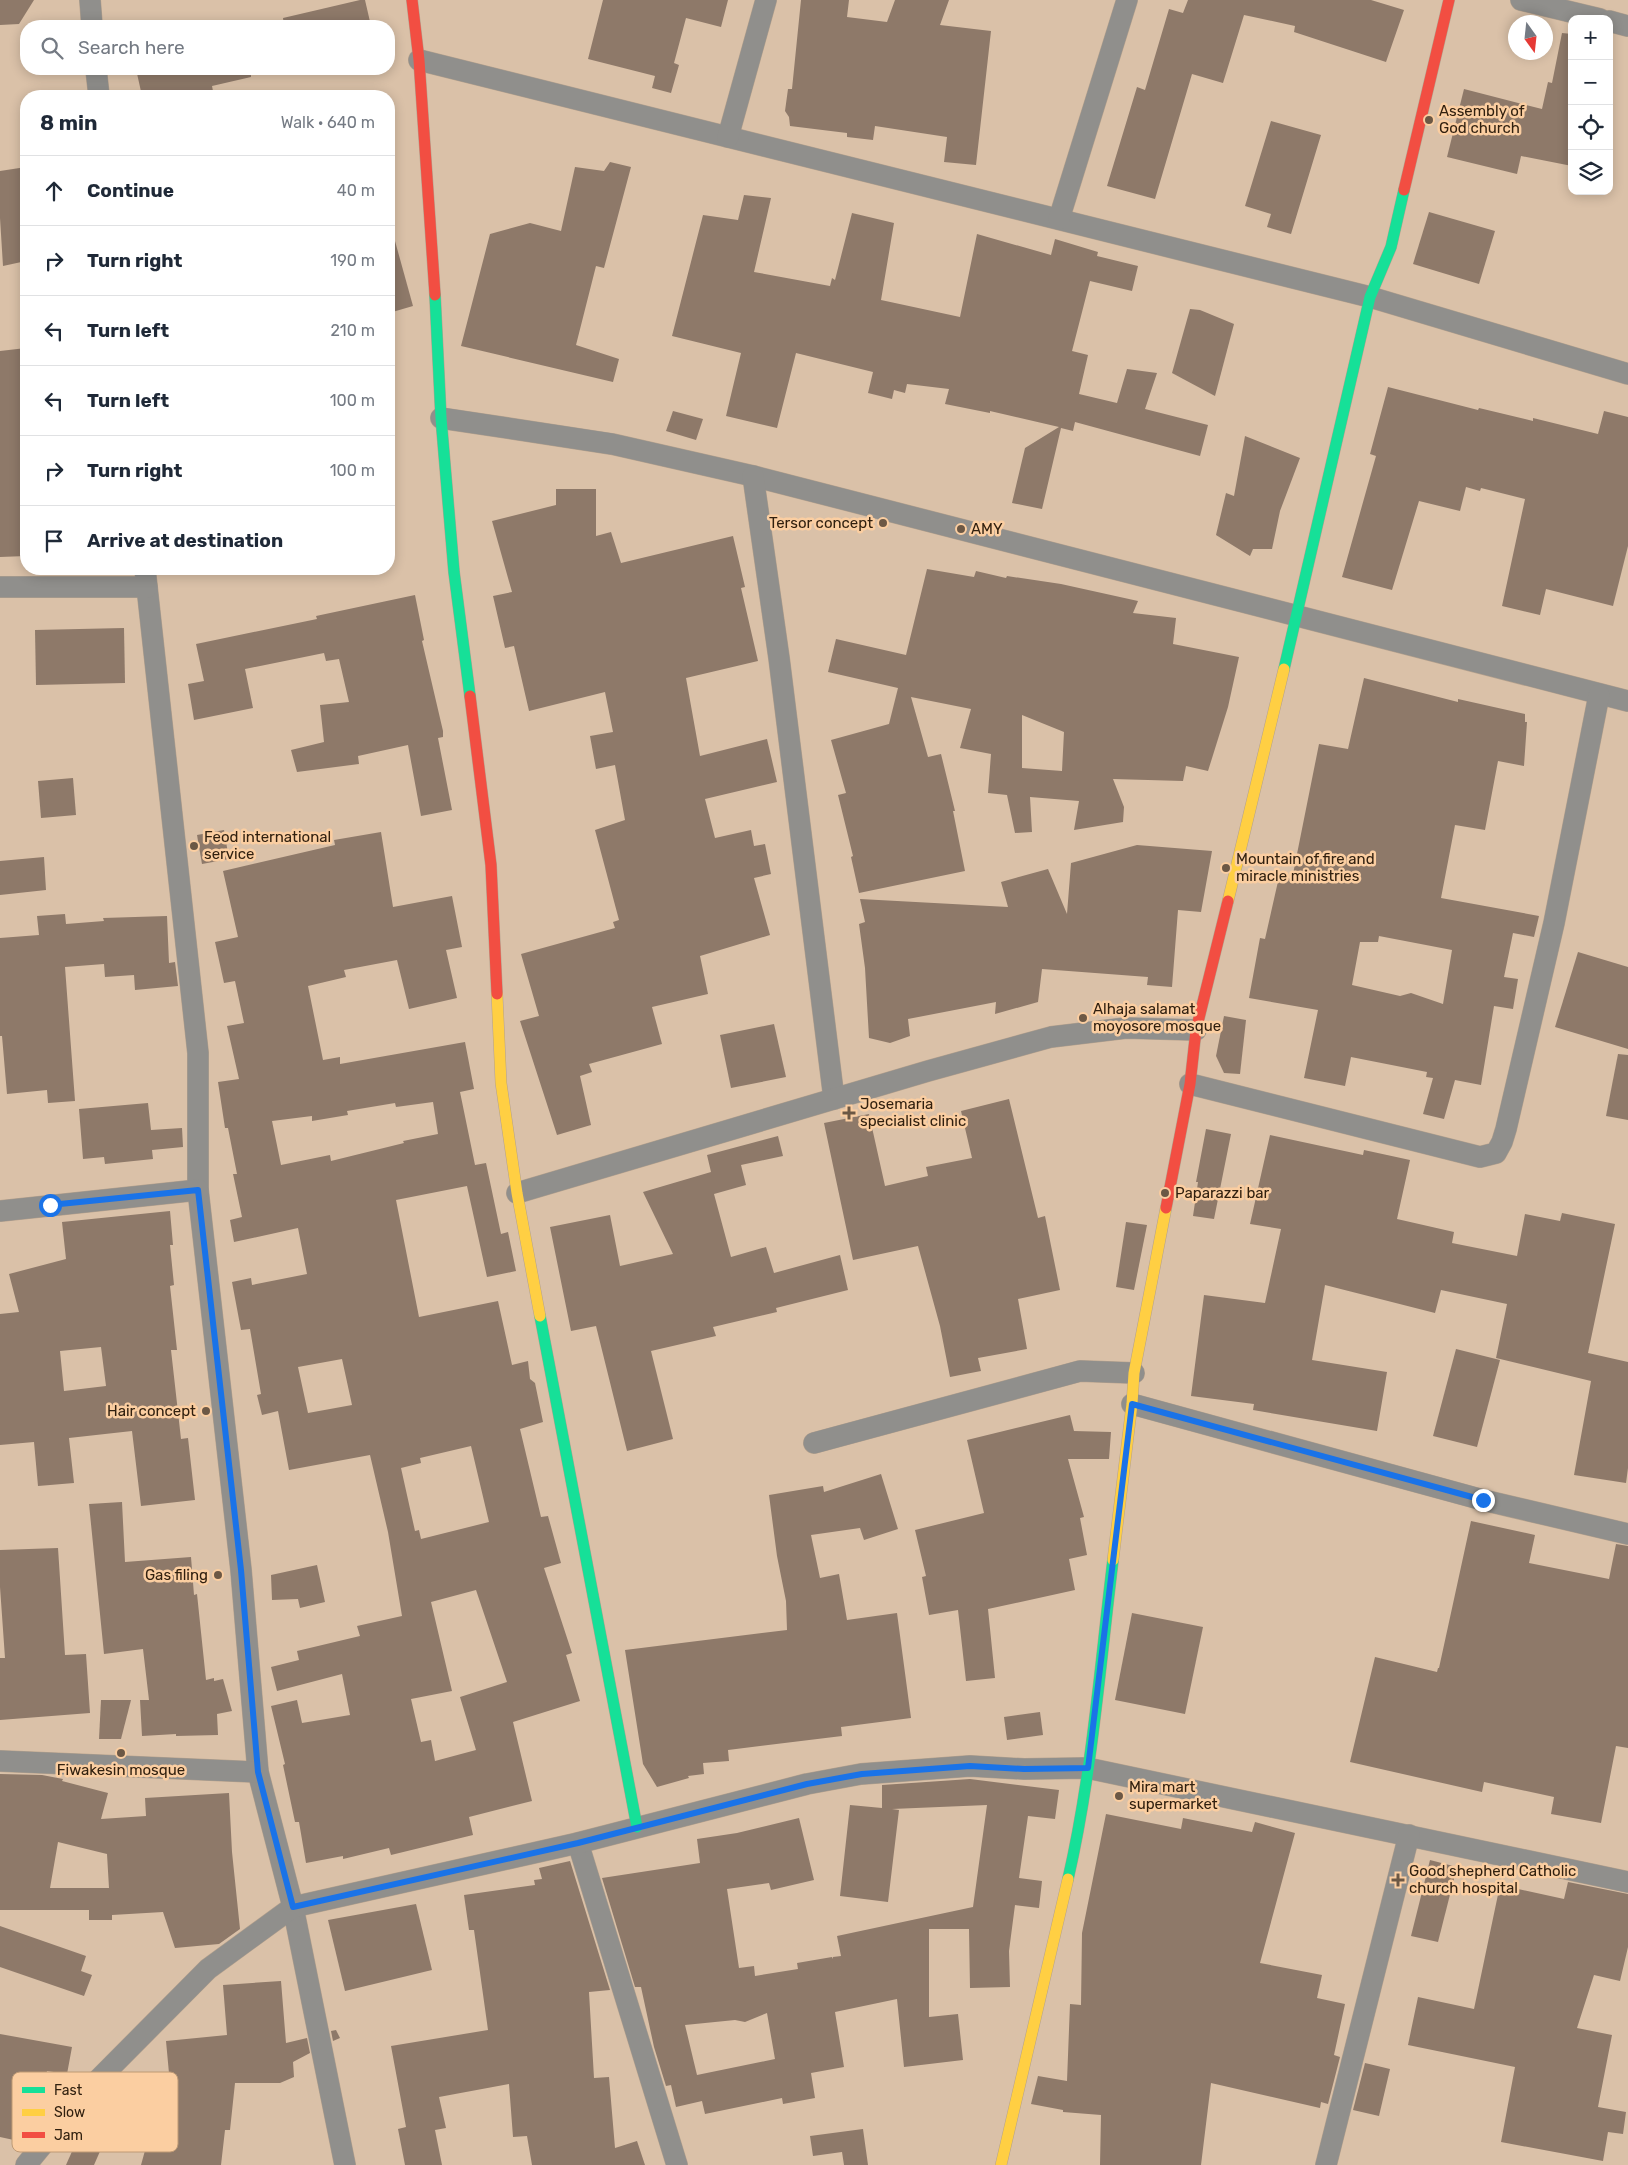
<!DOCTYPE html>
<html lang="en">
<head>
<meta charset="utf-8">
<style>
  :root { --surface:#fff; --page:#f2f2f3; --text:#1f2937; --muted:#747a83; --line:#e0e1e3 }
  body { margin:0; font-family:Rubik,sans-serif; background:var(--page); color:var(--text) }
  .controls { position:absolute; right:15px; top:15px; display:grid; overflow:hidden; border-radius:10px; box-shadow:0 2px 12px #0003 }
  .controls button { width:45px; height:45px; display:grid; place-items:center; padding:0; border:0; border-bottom:1px solid var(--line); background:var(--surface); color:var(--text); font:25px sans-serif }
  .compass { position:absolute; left:1508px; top:15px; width:45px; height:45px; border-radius:50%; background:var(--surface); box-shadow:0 2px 12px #0003; rotate:165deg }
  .stop { position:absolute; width:15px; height:15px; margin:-11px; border:4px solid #1a73e8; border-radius:50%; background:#fff }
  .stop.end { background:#1a73e8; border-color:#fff; box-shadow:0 1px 5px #0008 }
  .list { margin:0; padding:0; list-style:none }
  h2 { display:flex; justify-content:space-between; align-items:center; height:65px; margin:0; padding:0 20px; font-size:21px }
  h2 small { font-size:16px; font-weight:400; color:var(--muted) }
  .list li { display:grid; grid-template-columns:32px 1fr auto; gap:15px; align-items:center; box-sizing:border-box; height:70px; padding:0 20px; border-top:1px solid var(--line) }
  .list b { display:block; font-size:19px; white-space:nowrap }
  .list em { font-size:16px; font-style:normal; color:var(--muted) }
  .icon { flex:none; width:28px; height:28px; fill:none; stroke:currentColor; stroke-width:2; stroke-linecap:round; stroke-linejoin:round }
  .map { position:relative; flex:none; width:1628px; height:2165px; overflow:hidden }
  .search { position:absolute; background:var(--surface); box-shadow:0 2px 12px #0003; left:20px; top:20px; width:375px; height:55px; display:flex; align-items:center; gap:12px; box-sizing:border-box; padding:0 18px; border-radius:20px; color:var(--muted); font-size:19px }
  .panel { position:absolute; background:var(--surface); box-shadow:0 2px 12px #0003; left:20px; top:90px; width:375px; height:485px; border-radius:20px }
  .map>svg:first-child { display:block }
</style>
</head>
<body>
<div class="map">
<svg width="1628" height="2165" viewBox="0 0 1628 2165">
  <rect width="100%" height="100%" fill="#dac1a8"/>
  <!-- building -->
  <g fill="#8e7969" fill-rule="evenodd">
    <path d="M0 0H34L19 24 0 25Z"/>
    <path d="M360 0H365L371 26H284L283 18Z"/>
    <path d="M603 0H728L721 27 686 18 674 63 679 65 671 93 652 88 655 76 588 59Z"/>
    <path d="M801 0H849L847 17 887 22 895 0H949L940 25 991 31 976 165 944 162 947 137 875 126 873 140 847 137V133L790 126 789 117 785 111 788 89H792Z"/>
    <path d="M1188 0H1371L1404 10 1386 62 1294 32 1295 26 1244 15 1223 83 1192 74 1155 199 1107 186 1137 87 1145 90 1169 9 1183 13Z"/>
    <path d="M1562 33 1572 34V166L1521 156 1517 174 1447 157 1464 89 1542 109 1548 82 1552 83Z"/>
    <path d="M136 69H251V77L212 86 214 96H142Z"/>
    <path d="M1271 121 1321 135 1291 234 1267 227 1271 214 1245 206Z"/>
    <path d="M610 162 631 167 604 268 596 266 576 345 619 359 613 382 461 346 490 234 530 223 561 231 575 167 604 171Z"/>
    <path d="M26 167V261L3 266 0 218V171Z"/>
    <path d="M744 195 771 198 754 272 830 286 832 278 835 280 852 213 894 223 881 300 960 317 977 234 1051 255 1055 239 1098 252 1097 256 1138 266 1132 291 1090 281 1072 351 1088 355 1079 394 1117 403 1127 369 1157 373 1145 409 1208 425 1200 456 1075 422 1073 431 1061 428 1042 509 1012 503 1025 448 1059 427 990 411V413L945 404 949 389 907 384 905 393 894 390 892 399 868 393 873 372 796 353 777 428 726 416 741 353 672 336 703 215 738 220Z"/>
    <path d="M1429 212 1495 231 1479 284 1413 264Z"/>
    <path d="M395 241 413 306 389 313V242Z"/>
    <path d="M1190 309 1200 310 1234 324 1215 396 1172 373Z"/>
    <path d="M26 348V556L0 557V351Z"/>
    <path d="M1388 387 1478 410 1479 408 1533 421V418L1598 434 1604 411 1628 417V546L1613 606 1546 589 1540 615 1502 606 1525 499 1481 488 1480 491 1466 487 1460 511 1419 501 1392 590 1342 577 1376 456 1370 454Z"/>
    <path d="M673 411 703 419 696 440 666 431Z"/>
    <path d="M1245 436 1300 458 1280 511 1272 549H1253L1250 556 1216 535 1226 493 1234 496Z"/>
    <path d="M556 489H596V536L611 532 621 563 733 536 745 587 741 588 758 661 686 678 700 756 767 739 777 782 705 799 715 838 751 830 754 846 765 844 771 874 754 878 770 935 700 956 708 994 652 1007 662 1044 589 1064 592 1072 580 1076 591 1125 557 1135 520 1021 539 1016 521 954 615 928 613 922 619 920 595 830 625 820 615 765 596 769 590 736 613 732 605 692 529 711 514 646 505 648 493 596 512 592 492 521 556 505Z"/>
    <path d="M927 569 974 577 976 571 1006 578 1007 576 1061 584 1138 601 1133 613 1176 618 1173 644 1239 657 1228 707 1208 771 1186 766 1183 781 1113 779 1124 807 1123 822 1074 830 1079 801 1030 797 1032 832 1015 833 1007 795 988 793 991 754 960 748 971 709 911 697 928 757 941 754 955 811H953L965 871 859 893 851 857 853 856 838 795 846 793 831 740 889 724 898 688 828 672 836 639 906 655ZM1022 715 1064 732 1062 771 1022 768Z"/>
    <path d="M415 595 424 640 422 641 443 731V737L438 738 452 810 421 816 408 745 358 756 359 764 297 772 291 750 324 742 320 705 349 702 339 659 326 661 324 653 245 669 253 708 194 720 188 684 204 681 196 644 317 619 316 616Z"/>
    <path d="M124 628 125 683 36 685 35 630Z"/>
    <path d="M1364 678 1458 702V699L1525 714V722H1527L1524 766 1498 761 1485 830 1455 825 1441 898 1539 916 1534 937 1513 933 1504 977 1518 979 1513 1009 1494 1006 1481 1085 1455 1080 1444 1119 1423 1114 1433 1078 1426 1077 1427 1072 1351 1057 1345 1086 1304 1078 1318 1010 1249 998 1260 938 1265 939 1279 877 1292 879 1319 744 1348 749ZM1379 936 1452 950 1443 1004 1411 993 1400 996 1352 985 1360 942H1378Z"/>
    <path d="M73 778 76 815 41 818 38 781Z"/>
    <path d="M224 830 229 859 202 864 197 835Z"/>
    <path d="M381 832 393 907 452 896 462 947 446 950 457 998 409 1009 397 960 344 970 346 977 308 986 323 1060 340 1057V1064L465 1042 474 1089 460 1092 475 1165 486 1163 501 1234 508 1232 516 1271 487 1277 467 1186 396 1200 419 1317 498 1301 512 1365 528 1361 530 1379 535 1383 543 1422 520 1429 541 1517 548 1516 561 1563 544 1568 572 1653 566 1655 580 1701 513 1722 532 1801 469 1817 473 1835 391 1855 389 1848 343 1859V1856L306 1863 299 1822H295L283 1765 285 1764 271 1706 297 1700 302 1723 350 1715 342 1674 277 1691 271 1667 299 1660 297 1651 360 1636 357 1626 402 1616 388 1532 370 1455 289 1470 278 1411 262 1415 257 1395 261 1394 250 1329 241 1330 232 1282 251 1278 252 1285 307 1274 298 1228 234 1242 230 1220 242 1217 233 1174H237L228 1128H225L218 1082 239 1079 227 1026 244 1023 235 981 224 983 215 942 238 937 223 871 335 845 334 840ZM433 1102 438 1134 403 1141 404 1143 331 1161 330 1155 281 1165 272 1121 312 1116V1121L348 1115 347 1111 395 1103 396 1107ZM342 1359 352 1405 308 1413 298 1367ZM471 1446 489 1522 421 1539 419 1530 415 1531 401 1468 421 1463 420 1458ZM476 1590 507 1682 460 1697 476 1750 435 1761 431 1740 421 1742 411 1699 452 1691 431 1602Z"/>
    <path d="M1137 845 1212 851 1201 912 1178 910 1172 987 1147 985 1148 977 1042 969 1038 1002 995 1014 996 1002 908 1019 910 1036 890 1043 869 1038 865 968 859 924 865 922 860 899 1008 907 1001 882 1048 869 1067 914 1071 863Z"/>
    <path d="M44 857 46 890 0 895V861Z"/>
    <path d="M65 914 66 924 104 921 103 918 167 916 169 963 175 962 178 986 135 990 134 975 105 977 104 964 65 967 75 1101 48 1103 47 1090 7 1094 2 1036H0V938L39 935 37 916Z"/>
    <path d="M1578 952 1628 967V1049L1555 1027Z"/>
    <path d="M1224 1016 1246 1020 1240 1074 1224 1073 1216 1056Z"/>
    <path d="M774 1024 786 1077 731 1088 720 1035Z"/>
    <path d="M1618 1054 1628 1055V1120L1606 1116Z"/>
    <path d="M1009 1099 1038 1218 1045 1216 1060 1290 1018 1299 1027 1349 978 1358 981 1371 950 1377 940 1326 918 1246 853 1260 824 1123 869 1114 885 1186 928 1176 926 1167 972 1158 961 1111Z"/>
    <path d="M148 1103 151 1130 182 1128 183 1147 152 1150 153 1159 105 1164 104 1157 83 1159 79 1109Z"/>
    <path d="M1206 1129 1231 1134 1214 1219 1193 1216 1198 1182H1196Z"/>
    <path d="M1270 1135 1363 1155 1364 1150 1410 1160 1397 1219 1454 1232 1452 1243 1517 1256 1525 1214 1560 1221 1562 1213 1615 1224 1588 1353 1628 1362V1468L1626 1483 1574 1475 1591 1381 1496 1358 1507 1304 1441 1290 1435 1313 1325 1285 1312 1360 1387 1372 1377 1431 1253 1410 1254 1404 1191 1396 1204 1295 1265 1303 1281 1229 1250 1224Z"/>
    <path d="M778 1136 783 1156 741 1165 746 1185 714 1194 731 1257 766 1247 774 1273 840 1255 848 1290 776 1308 777 1312 713 1327 716 1336 651 1351 673 1439 627 1451 596 1326 571 1331 550 1227 610 1215 620 1266 673 1254 643 1192 711 1172 707 1155Z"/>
    <path d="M170 1211 173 1245H170L174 1285 170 1286 177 1350H171L181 1439 188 1438 195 1500 141 1506 132 1431 69 1438 74 1483 38 1486 34 1442 0 1445V1314L19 1312 9 1274 66 1259 62 1222ZM101 1347 106 1386 64 1391 60 1351Z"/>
    <path d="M1126 1222 1147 1225 1134 1290 1116 1287Z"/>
    <path d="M1456 1349 1500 1360 1477 1447 1433 1436Z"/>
    <path d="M1070 1415 1074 1431 1111 1432 1109 1459H1068L1084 1517 1080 1518 1087 1555 1069 1559 1075 1590 988 1609 995 1678 966 1681 958 1610 929 1615 922 1577 926 1576 915 1530 984 1513 967 1440Z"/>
    <path d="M881 1474 898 1529 864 1540 860 1528 811 1535 820 1578 839 1574 847 1620 897 1613 911 1718 841 1727 842 1736 728 1750 729 1761 703 1763 704 1774 688 1776 689 1778 657 1787 643 1764 625 1650 787 1630 786 1601 777 1556 769 1495 823 1486 824 1492Z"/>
    <path d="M122 1502 125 1562 191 1557 194 1595 197 1594 206 1680 214 1678V1681L223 1679 232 1711 217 1714 218 1735 176 1736V1734L142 1736 140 1700H149L143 1649 104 1654 89 1504Z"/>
    <path d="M1471 1521 1535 1535 1529 1563 1609 1579 1616 1544 1628 1546V1748L1616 1746 1601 1823 1551 1814 1554 1797 1484 1782 1482 1792 1350 1762 1375 1657 1437 1672 1438 1668H1439Z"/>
    <path d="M58 1548 65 1655 86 1654 90 1713 0 1720V1658H5L0 1587V1550Z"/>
    <path d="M317 1565 325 1602 300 1608 298 1599 272 1600 271 1575Z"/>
    <path d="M1132 1613 1203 1627 1185 1714 1115 1700Z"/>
    <path d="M101 1700H131L121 1739H99Z"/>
    <path d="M1040 1712 1043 1735 1007 1740 1004 1717Z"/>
    <path d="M0 1774 42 1775 63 1779 62 1781 108 1793 101 1819 146 1816 145 1798 229 1793 232 1852 240 1929 219 1944 175 1948 163 1912 112 1915V1920H89V1910H0ZM58 1842 107 1854 109 1888H50Z"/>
    <path d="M970 1779 1059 1790 1055 1819 1028 1816 1019 1878 1042 1881 1039 1908 1015 1905 1009 1951 1010 1987 970 1988 969 1929H929V2017L958 2014 963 2060 904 2067 897 1999 835 2012 844 2067 811 2073 815 2098 783 2104 782 2098 705 2114 702 2101 676 2107 671 2085 666 2086 654 2047 641 1987H635L602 1878 700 1863 697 1839 737 1833 799 1818 814 1880 771 1890 769 1883 727 1889 739 1968 754 1966 755 1976 798 1969 797 1963 832 1957 833 1959V1957L841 1956 837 1936 973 1907 987 1805 892 1809 899 1810 888 1902 840 1896 850 1805 882 1808V1785ZM767 2013 775 2059 697 2075 685 2025 735 2020 745 2022Z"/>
    <path d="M1106 1814 1181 1829 1183 1818 1252 1832 1255 1822 1295 1833 1260 1963 1322 1975 1317 1998 1345 2004 1334 2055 1340 2057 1328 2104 1321 2102 1320 2108 1211 2083 1201 2165H1100L1101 2115 1063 2112V2110L1031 2104 1038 2076 1067 2081 1070 2004 1081 2005 1082 1933Z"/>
    <path d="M1430 1860 1457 1867 1438 1942 1411 1936Z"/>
    <path d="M570 1861 610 1990 589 1992 594 2078 609 2077 615 2148 637 2141 645 2165H532L527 2136 513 2137 509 2084 439 2097 446 2128 435 2130 442 2165H405L398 2129 406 2127 391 2046 488 2030 474 1930H469L464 1895 535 1885 534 1880 542 1879 539 1868Z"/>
    <path d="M1568 1882 1628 1894V1947L1620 1981 1594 1975 1577 2028 1612 2035 1598 2107 1626 2112 1623 2134 1608 2132 1603 2161 1501 2142 1515 2067 1408 2045 1418 1997 1474 2009 1500 1885 1564 1899Z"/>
    <path d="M416 1904 432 1970 345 1991 328 1920Z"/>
    <path d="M0 1926 86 1956 81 1971 92 1975 84 1996 0 1967Z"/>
    <path d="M281 1981 286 2043 307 2038 310 2053 293 2062 294 2077 280 2083H235L230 2130H225L221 2165H141L151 2129 100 2119 106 2090 121 2075 170 2084 166 2041 227 2035 223 1985Z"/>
    <path d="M336 2030 340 2038 333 2041 331 2031Z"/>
    <path d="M0 2034 72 2047 67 2074 47 2071 41 2100 32 2099 23 2142 0 2137Z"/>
    <path d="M1365 2063 1390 2069 1379 2116 1353 2110Z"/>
    <path d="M85 2122 108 2133 94 2165H66Z"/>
    <path d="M863 2129 868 2165H844L842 2152 813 2156 810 2136Z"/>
  </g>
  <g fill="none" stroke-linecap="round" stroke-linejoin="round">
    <defs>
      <g id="street">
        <path d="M90 0 92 26"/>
        <path d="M1521 0 1600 19"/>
        <path d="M1609 21 1628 26"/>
        <path d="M419 60 1370 297 1628 374"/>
        <path d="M96 69 99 96"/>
        <path d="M728 137 766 0"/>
        <path d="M1059 219 1127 0"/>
        <path d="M441 418 612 444 753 476 1628 701"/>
        <path d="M753 476 779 658 834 1099"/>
        <path d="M145 569 198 1053V1190L241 1570 258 1772 293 1907 345 2165"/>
        <path d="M0 587H147"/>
        <path d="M1190 1084 1480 1157 1496 1153 1502 1142 1506 1129 1554 923 1599 695"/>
        <path d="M517 1193 928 1071 1051 1037 1126 1028 1196 1030"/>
        <path d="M0 1211 198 1190"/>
        <path d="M1132 1404 1483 1500 1628 1534"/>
        <path d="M814 1443 1080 1371 1134 1373"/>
        <path d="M0 1761 258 1772"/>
        <path d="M578 1843 677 2165"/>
        <path d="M26 2165 86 2092 208 1969 293 1907 578 1843 807 1784 861 1774 970 1766 1024 1769 1087 1768 1628 1882"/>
        <path d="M1326 2165 1409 1835"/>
      </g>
      <g id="fast">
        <path d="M435 295 441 418 454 572 470 696"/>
        <path d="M1284 669 1370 297 1391 247 1404 190"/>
        <path d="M540 1316 637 1827"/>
        <path d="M1068 1879C1092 1775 1100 1666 1113 1560"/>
      </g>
      <g id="slow">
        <path d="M1228 901 1284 669"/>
        <path d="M497 994 501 1083 517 1193 540 1316"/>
        <path d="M1113 1560 1132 1404 1134 1373 1166 1208"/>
        <path d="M1001 2165 1068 1879"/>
      </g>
      <g id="jam">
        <path d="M412 0 419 60 435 295"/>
        <path d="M1404 190 1449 0"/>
        <path d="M470 696 491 865 497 994"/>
        <path d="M1166 1208 1190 1084 1196 1030 1228 901"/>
      </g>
    </defs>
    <!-- street casing -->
    <use href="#street" stroke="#b4a18d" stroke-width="22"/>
    <!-- fast casing -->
    <use href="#fast" stroke="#b4a18d" stroke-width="12"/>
    <!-- slow casing -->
    <use href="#slow" stroke="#b4a18d" stroke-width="12"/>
    <!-- jam casing -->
    <use href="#jam" stroke="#b4a18d" stroke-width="12"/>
    <!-- street -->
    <use href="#street" stroke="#908f8c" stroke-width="21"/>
    <!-- fast -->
    <use href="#fast" stroke="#16e098" stroke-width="11"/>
    <!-- slow -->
    <use href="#slow" stroke="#ffcf43" stroke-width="11"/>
    <!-- jam -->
    <use href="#jam" stroke="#f24e42" stroke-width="11"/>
  </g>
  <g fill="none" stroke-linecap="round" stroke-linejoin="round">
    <!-- route -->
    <path stroke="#1a73e8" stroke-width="6" d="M50 1205 198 1190 241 1570 258 1772 293 1907 578 1843 807 1784 862 1774 970 1766 1024 1769 1088 1768 1132 1404 1483 1500"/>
  </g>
  <!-- markers -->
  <g fill="#6c5845" stroke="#fbcea1" stroke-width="2">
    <circle cx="1429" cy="120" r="5"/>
    <circle cx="883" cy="523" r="5"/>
    <circle cx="961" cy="529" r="5"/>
    <circle cx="194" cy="846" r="5"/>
    <circle cx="1226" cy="868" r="5"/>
    <circle cx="1083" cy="1018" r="5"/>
    <path d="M846.5 1105.5h5v5h5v5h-5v5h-5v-5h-5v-5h5z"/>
    <circle cx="1165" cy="1193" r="5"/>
    <circle cx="206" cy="1411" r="5"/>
    <circle cx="218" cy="1575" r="5"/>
    <circle cx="121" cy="1753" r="5"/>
    <circle cx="1119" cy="1796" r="5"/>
    <path d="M1395.5 1872.5h5v5h5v5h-5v5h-5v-5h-5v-5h5z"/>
  </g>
  <g text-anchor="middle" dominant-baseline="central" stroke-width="5" stroke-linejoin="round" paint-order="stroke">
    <!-- poi labels -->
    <g font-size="15" fill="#31200f" stroke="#fbcea1" text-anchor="start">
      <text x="1439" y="111">Assembly of<tspan x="1439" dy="17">God church</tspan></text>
      <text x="873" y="523" text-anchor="end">Tersor concept</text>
      <text x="971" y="529">AMY</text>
      <text x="204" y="837">Feod international<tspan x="204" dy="17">service</tspan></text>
      <text x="1236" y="859">Mountain of fire and<tspan x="1236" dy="17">miracle ministries</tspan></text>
      <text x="1093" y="1009">Alhaja salamat<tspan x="1093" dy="17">moyosore mosque</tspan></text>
      <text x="860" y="1104">Josemaria<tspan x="860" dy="17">specialist clinic</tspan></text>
      <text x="1175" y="1193">Paparazzi bar</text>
      <text x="196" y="1411" text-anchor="end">Hair concept</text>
      <text x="208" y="1575" text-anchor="end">Gas filing</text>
      <text x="121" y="1770" text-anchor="middle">Fiwakesin mosque</text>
      <text x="1129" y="1787">Mira mart<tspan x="1129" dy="17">supermarket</tspan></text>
      <text x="1409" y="1871">Good shepherd Catholic<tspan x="1409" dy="17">church hospital</tspan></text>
    </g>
  </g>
  <!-- legend -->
  <rect x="12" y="2072" width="166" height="80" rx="8" fill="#fbcea1" stroke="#be9a75" stroke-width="1"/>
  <rect x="22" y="2087" width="23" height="6" fill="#16e098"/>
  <rect x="22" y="2109" width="23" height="7" fill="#ffcf43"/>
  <rect x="22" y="2132" width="23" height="6" fill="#f24e42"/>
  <g font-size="14" fill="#31200f">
    <text x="54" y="2095">Fast</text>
    <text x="54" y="2117">Slow</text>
    <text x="54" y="2140">Jam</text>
  </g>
</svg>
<div class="controls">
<button>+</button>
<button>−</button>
<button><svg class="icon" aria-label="locate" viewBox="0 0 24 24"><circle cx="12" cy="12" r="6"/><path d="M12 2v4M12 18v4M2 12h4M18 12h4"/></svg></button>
<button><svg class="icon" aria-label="layers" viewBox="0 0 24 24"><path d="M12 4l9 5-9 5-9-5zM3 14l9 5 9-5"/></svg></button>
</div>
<svg class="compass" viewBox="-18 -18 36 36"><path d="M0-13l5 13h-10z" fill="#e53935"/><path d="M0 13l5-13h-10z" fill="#747a83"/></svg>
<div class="stop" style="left:50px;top:1205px"></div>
<div class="stop end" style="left:1483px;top:1500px"></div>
<div class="search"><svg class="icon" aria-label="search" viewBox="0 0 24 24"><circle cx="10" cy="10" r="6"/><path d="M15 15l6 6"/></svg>Search here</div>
<section class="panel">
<h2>8 min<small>Walk · 640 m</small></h2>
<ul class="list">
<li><svg class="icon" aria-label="ahead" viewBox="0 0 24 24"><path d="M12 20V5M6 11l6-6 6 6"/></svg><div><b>Continue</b></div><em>40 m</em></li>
<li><svg class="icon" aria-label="right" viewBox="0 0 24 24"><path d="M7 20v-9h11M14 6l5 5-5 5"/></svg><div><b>Turn right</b></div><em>190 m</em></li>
<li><svg class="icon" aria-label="left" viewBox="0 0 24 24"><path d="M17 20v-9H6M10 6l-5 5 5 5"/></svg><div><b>Turn left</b></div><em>210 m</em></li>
<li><svg class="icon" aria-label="left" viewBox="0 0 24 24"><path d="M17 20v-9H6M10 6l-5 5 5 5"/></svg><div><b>Turn left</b></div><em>100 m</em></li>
<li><svg class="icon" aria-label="right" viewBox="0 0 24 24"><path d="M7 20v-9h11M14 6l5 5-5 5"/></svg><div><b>Turn right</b></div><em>100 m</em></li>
<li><svg class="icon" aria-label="arrive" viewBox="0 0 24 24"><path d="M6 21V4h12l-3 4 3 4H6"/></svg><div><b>Arrive at destination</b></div></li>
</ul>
</section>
</div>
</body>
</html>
